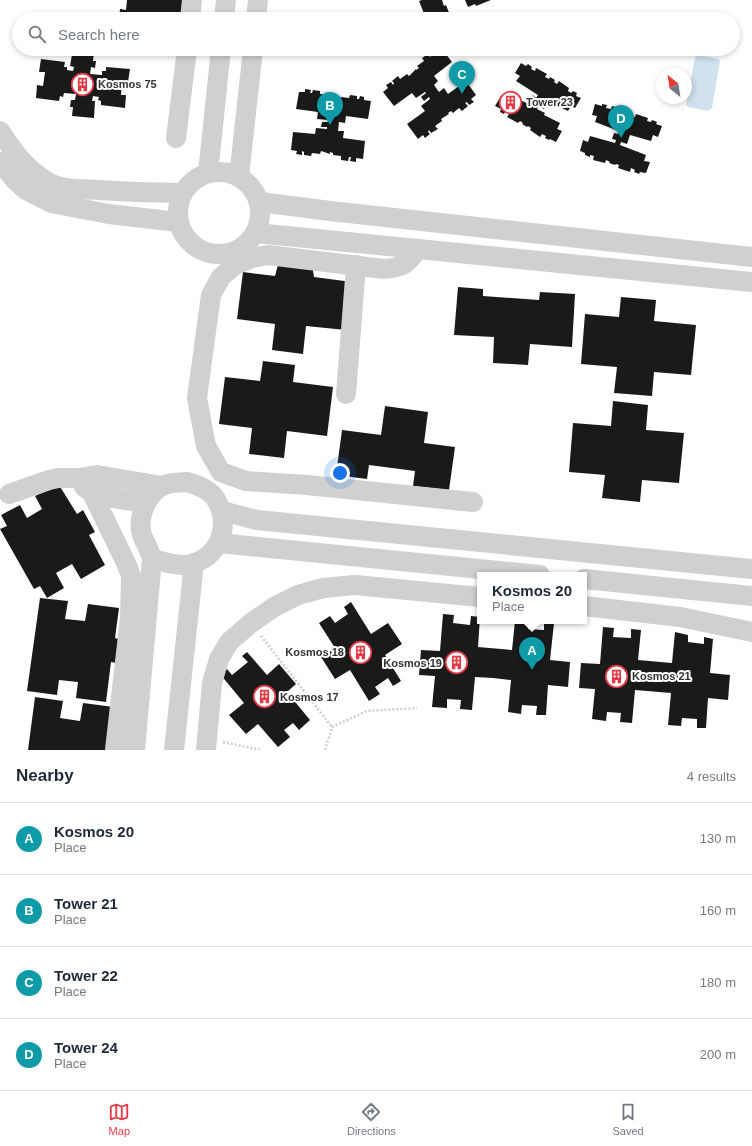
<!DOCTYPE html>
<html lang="en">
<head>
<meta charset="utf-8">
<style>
  :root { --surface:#fff; --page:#f6f6f7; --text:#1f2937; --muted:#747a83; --line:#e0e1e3; --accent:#e63946 }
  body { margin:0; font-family:Arial,sans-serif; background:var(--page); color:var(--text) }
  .compass { position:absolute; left:656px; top:68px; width:36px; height:36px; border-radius:50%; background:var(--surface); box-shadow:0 2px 6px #0003; rotate:330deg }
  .you { position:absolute; left:340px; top:473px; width:14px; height:14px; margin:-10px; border:3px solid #fff; border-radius:50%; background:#1a73e8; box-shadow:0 0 0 6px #1a73e833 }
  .badge { display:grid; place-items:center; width:26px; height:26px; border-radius:50%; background:var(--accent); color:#fff; font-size:13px; font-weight:700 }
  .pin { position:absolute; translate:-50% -33px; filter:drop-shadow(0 1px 2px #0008) }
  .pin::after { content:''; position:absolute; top:21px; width:14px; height:12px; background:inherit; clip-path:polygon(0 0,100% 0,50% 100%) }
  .popup { position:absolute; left:477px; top:572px; width:110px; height:52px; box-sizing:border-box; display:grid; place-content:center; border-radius:0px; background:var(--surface); filter:drop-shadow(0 1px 3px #0005); font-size:13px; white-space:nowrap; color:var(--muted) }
  .popup b { font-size:15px; color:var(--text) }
  .popup::after { content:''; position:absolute; left:50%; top:100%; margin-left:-8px; border:8px solid transparent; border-top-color:var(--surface) }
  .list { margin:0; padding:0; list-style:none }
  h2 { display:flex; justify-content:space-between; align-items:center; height:52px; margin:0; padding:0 16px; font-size:17px }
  h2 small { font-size:13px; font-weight:400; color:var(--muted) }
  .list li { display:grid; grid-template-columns:26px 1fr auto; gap:12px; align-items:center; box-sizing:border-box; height:72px; padding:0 16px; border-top:1px solid var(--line) }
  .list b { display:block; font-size:15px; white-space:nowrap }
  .list p { margin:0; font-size:13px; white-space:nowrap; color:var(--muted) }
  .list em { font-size:13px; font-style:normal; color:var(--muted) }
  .icon { flex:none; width:22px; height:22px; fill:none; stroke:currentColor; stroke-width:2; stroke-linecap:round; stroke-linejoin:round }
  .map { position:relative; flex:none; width:752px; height:750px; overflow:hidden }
  .search { position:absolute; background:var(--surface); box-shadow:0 2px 6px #0003; left:12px; right:12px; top:12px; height:44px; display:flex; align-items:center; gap:10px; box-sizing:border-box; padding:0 14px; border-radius:22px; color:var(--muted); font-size:15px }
  .sheet { height:340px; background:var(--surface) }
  nav { display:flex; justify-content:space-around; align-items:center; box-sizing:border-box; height:56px; border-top:1px solid var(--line); background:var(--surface); font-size:11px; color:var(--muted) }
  nav a { display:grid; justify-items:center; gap:2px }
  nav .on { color:var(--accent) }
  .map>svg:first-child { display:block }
</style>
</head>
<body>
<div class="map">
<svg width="752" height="750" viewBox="0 0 752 750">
  <rect width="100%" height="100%" fill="#fff"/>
  <!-- water -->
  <path fill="#cfe2ee" d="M698 55 718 59 720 61 712 108 708 111 688 107 686 105 695 58Z"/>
  <!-- building -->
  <g fill="#1a1a1a">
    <path d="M127 0H183L181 19H161V18L150 17 149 19H119L120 9 126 10Z"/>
    <path d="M422 0H442L444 6 446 5 450 15 443 18 444 19H430L429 15 425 16 419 1Z"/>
    <path d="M465 0H491L476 6 475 4 468 7Z"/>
    <path d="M73 49 94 52 93 61H96L95 68 91 67 90 74 102 75V71H106V67L130 69 128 82 122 81 121 95H126L125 108 101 105V101L98 100 99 97 93 96 92 101H95L94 118 72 116 73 107H70L71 100H75L76 94 64 93 63 97 60 96 59 101 36 98 37 85 43 86 45 72H39L41 59 65 62 64 67H67V70L73 71 74 67 70 66Z"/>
    <path d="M434 49 436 52 442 49 452 62 434 76 438 81 434 85 439 92 444 88 448 94 466 81 476 95 471 99 474 102 469 105 467 102 465 103 468 106 462 111 459 108 453 113 451 111 448 113 449 114 441 119 442 121 435 126 438 129 431 133 429 130 428 132 430 134 425 138 423 135 418 139 407 124 425 111 421 106 430 99 429 97 424 101 421 97 426 93 425 92 416 98 412 93 394 106 383 92 388 88 386 85 391 82 393 85 394 83 392 81 398 76 400 79 407 74 409 76 416 69V70L419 68 417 66 424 61 422 58 428 54 430 57 432 55 430 52Z"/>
    <path d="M521 63 526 66 528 64 532 67 531 69 535 71 536 68 547 74 545 77 549 79 550 77 555 80 554 82 557 84 559 81 569 88 568 91 571 93 573 91 577 93 576 96 581 98 575 108 571 106 568 111 548 101 544 109 538 106 537 109 545 113 544 115 560 123 557 129 562 131 556 142 550 139 549 140 545 138 546 136 542 134 540 137 530 130 531 128 528 126 527 127 522 124 523 123 520 121 518 123 507 117 509 114 505 112 504 114 500 112 501 109 495 106 501 96 506 99 509 94 532 106 533 103 530 101 533 95 536 98 538 95 516 81 520 76 515 73Z"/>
    <path d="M305 89 311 90 310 93H312L313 90 320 91V94L328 95V98H331L332 97 341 100V97L349 98 350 95 357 96V99H359L360 96 364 97V100L371 101 368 119 346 116 345 123 339 122 338 131H344L343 138 365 141 363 159 356 158V162L350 161 351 157H349L348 161 341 160V156L333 155V153L330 152V154L321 151 320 154 312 153 311 156 304 155V152L302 151V155L296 154 297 151 291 150 293 132 315 134 316 128 327 129V127H321L322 122H328V120L317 119 318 112 296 109 299 92H305Z"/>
    <path d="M595 104 602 106V104L607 105 606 108 611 109 612 106 623 109 622 113 626 114 627 112 632 114V116L635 117 636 114 648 118 647 121 651 122 652 120 657 122 656 124 662 126 658 137 653 135 651 141 630 135 627 144 621 142 620 145 646 155 644 161 650 162 646 173 640 172 639 174 634 172 635 170 631 168 630 172 618 168 619 165 616 164 615 165 609 163 610 162 606 160 605 163 593 160 594 156 590 155V157L585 155V153L580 151 583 140 588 142 590 136 615 143 616 140 612 139 614 133 618 134 619 131 595 122 597 116 592 115Z"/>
    <path d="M279 261 312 264 314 277 352 282 346 330 306 326 303 354 272 350 275 324 237 319 243 272 275 276Z"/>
    <path d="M458 287 483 289V296L539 300 540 292 575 294 572 347 530 344 528 365 493 363 494 337 454 335Z"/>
    <path d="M621 297 656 300 654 321 696 325 691 375 654 372 652 396 614 393 617 367 581 364 585 314 619 317Z"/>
    <path d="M263 361 295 365 293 382 333 387 327 436 287 431 284 458 249 454 252 428 219 424 225 377 260 381Z"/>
    <path d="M613 401 648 405 646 430 684 433 679 483 642 480 640 502 602 498 605 475 569 472 573 423 611 426Z"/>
    <path d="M385 406 428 412 424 443 455 447 449 490 413 486 415 471 369 465 367 479 336 475 342 430 381 435Z"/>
    <path d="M59 485 77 514 83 510 95 532 89 535 105 565 81 579 72 564 56 573 64 588 47 598 40 586 34 589 0 529 7 526 1 515 20 505 27 518 42 509 35 496Z"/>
    <path d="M40 598 68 601 65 619 85 621 88 604 119 608 115 638 119 639 116 663 111 662 106 702 76 698 78 682 59 680 57 695 27 691Z"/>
    <path d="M351 602 371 634 388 623 402 644 385 655 401 681 393 686 388 678 375 687 380 694 369 701 350 670 335 679 321 657 335 648 319 623 330 616 335 623 348 614 344 607Z"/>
    <path d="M443 614 454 615 453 623 470 625 471 616 480 617 478 647 512 650 515 621H528V629L544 630V622L554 623 550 660 570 662 568 687 548 685 546 715H536L537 706 522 705 521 714 508 712 511 680 493 678 475 677 472 710 460 709 461 700 447 699V708L432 707 435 676 419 675 421 650 440 651Z"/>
    <path d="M603 627 614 628 613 637 631 638V629L641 630 638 660 672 663 675 632 688 635V642L704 644V637L713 639 710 673 730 675 728 700 708 698 706 728H697V719L682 718 681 726 668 725 671 693 635 690 632 723 620 722 621 713 607 712 606 721 592 719 595 689 579 688 581 663 600 664Z"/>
    <path d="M247 652 267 675 279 664 296 684 287 692 310 720 299 730 293 723 284 730 290 737 278 747 258 724 246 734 229 715 244 703 220 674 227 669 232 675 248 662 242 656Z"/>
    <path d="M35 697 63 701 60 718 80 721 83 703 114 707 112 750H28Z"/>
  </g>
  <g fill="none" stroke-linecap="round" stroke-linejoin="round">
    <!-- path -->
    <g stroke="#cdcdcd" stroke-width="2.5" stroke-dasharray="2 2" stroke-linecap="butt">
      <path d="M261 636 332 727"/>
      <path d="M223 742 261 750"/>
      <path d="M325 750 332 727 367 711 417 708"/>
    </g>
    <!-- minor -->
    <g stroke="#d0d0d0" stroke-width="20">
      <path d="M190 19 192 0"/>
      <path d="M224 19 226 0"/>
      <path d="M256 19 258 0"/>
      <path d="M0 131C13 151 27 171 50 183 64 190 82 189 98 190 126 192 154 193 183 193"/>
      <path d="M176 138 187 49"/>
      <path d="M0 162 15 180 26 190 51 203 109 214 178 222"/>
      <circle cx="219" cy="213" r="41"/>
      <path d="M208 173 221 49"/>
      <path d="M239 177 253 49"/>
      <path d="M260 202 330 211 752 257"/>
      <path d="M256 233 752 282"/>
      <path d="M418 249C406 265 404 267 384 269L268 255 252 258 235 265 221 277 211 295 197 398 206 446 221 472 246 481 307 485 473 502"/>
      <path d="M346 394 356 265"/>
      <path d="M187 482C198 485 209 489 215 498 231 522 222 554 194 563 181 568 166 562 152 559 150 550 145 543 142 535 137 518 146 495 162 486 170 482 179 483 187 482Z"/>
      <path d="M84 487C96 498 130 500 146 503"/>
      <path d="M91 491 127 565 131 576 130 618 115 750"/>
      <path d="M9 494 49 480 58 478H79L97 475 162 486"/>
      <path d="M222 511 257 520 752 569"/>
      <path d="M219 543 540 575"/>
      <path d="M584 579 752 596"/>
      <path d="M584 606 680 617 752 632"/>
      <path d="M135 750 152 559"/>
      <path d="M174 750 194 563"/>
      <path d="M206 750 212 683 219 659 229 642 251 623 274 607 298 595 323 588 355 585 480 597"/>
    </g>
  </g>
  <!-- icons -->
  <defs>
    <symbol id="building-ring" viewBox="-11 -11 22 22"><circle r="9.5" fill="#fff" stroke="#e63946" stroke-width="1.5"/><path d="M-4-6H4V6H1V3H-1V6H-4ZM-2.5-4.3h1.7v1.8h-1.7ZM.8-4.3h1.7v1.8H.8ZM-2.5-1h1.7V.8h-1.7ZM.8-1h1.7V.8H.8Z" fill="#e63946"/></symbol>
  </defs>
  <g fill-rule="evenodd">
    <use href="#building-ring" x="70" y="72" width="25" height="25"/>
    <use href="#building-ring" x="498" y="90" width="25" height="25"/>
    <use href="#building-ring" x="348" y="640" width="25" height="25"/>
    <use href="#building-ring" x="444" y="650" width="25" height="25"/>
    <use href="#building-ring" x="604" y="664" width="25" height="25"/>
    <use href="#building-ring" x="252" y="684" width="25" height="25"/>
  </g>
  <g text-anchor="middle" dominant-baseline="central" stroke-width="4" stroke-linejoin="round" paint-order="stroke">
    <!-- poi labels -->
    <g font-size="11" font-weight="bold" fill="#333" stroke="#fff" text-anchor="start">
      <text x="98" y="84">Kosmos 75</text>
      <text x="526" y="102">Tower 23</text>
      <text x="344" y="652" text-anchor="end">Kosmos 18</text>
      <text x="442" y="663" text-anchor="end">Kosmos 19</text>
      <text x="632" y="676">Kosmos 21</text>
      <text x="280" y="697">Kosmos 17</text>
    </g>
  </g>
</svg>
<svg class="compass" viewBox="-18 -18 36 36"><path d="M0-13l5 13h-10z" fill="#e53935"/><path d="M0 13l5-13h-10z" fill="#747a83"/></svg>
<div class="you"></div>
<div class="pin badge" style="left:532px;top:670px;background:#0f9aa8">A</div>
<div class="popup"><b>Kosmos 20</b>Place</div>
<div class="pin badge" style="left:330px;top:125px;background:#0f9aa8">B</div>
<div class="pin badge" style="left:462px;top:94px;background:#0f9aa8">C</div>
<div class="pin badge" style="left:621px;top:138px;background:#0f9aa8">D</div>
<div class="search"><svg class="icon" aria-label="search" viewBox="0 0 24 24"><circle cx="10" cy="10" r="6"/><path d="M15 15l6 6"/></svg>Search here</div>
</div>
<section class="sheet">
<h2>Nearby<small>4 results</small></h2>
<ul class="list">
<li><span class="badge" style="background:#0f9aa8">A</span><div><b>Kosmos 20</b><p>Place</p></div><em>130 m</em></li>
<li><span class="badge" style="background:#0f9aa8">B</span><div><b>Tower 21</b><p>Place</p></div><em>160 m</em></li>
<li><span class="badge" style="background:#0f9aa8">C</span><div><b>Tower 22</b><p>Place</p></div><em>180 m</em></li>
<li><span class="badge" style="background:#0f9aa8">D</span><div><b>Tower 24</b><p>Place</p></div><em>200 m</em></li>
</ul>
</section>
<nav>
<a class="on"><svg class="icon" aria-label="map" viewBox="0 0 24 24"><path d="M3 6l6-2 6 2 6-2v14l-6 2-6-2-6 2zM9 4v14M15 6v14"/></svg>Map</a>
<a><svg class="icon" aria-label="directions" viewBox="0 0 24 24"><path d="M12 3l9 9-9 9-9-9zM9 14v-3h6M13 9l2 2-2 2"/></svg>Directions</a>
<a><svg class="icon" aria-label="saved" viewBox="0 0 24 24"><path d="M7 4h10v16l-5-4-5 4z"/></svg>Saved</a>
</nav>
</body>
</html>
